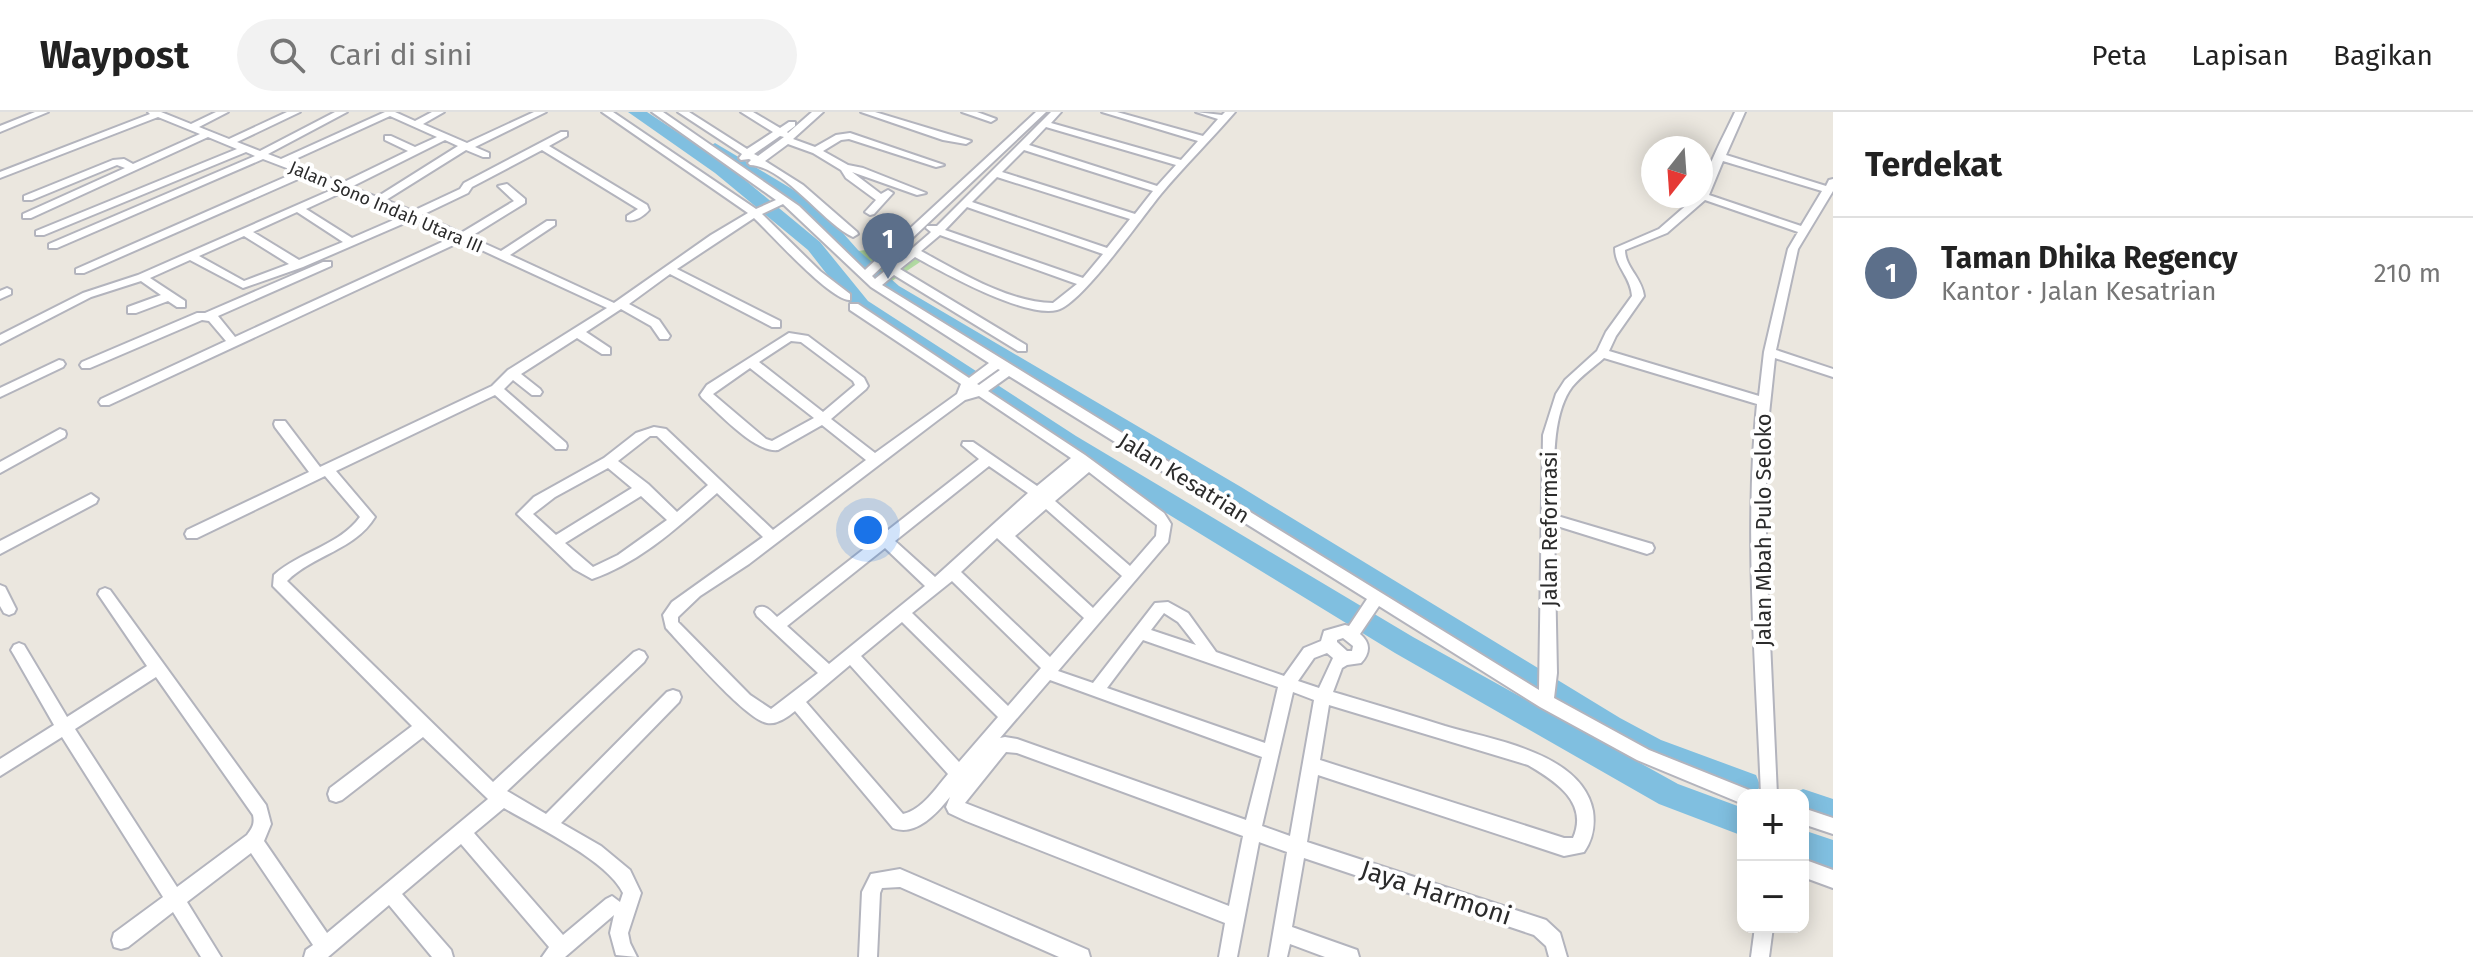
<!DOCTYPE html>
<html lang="id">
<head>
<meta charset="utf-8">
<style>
  :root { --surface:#fff; --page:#f2f2f2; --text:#222; --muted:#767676; --line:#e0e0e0; --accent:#7c3aed }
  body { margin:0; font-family:"Fira Sans",sans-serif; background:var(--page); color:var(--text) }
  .controls { position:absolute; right:24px; bottom:24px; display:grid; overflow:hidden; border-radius:16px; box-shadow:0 4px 20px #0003 }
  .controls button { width:72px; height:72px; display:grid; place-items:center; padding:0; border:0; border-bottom:2px solid var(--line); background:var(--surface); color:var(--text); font:40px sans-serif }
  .compass { position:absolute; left:1641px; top:24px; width:72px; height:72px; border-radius:50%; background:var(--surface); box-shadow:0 4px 20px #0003; rotate:197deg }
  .you { position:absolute; left:868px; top:418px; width:28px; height:28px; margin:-20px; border:6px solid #fff; border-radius:50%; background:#1a73e8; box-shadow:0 0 0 12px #1a73e833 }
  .badge { display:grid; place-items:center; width:52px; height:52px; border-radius:50%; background:var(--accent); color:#fff; font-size:26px; font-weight:700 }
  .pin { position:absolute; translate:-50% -66px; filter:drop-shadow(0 2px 4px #0008) }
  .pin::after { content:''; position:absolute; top:42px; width:28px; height:24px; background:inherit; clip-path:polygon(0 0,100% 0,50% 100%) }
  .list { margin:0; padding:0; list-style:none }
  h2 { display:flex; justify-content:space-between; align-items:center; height:104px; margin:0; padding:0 32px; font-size:34px }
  h2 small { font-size:26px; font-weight:400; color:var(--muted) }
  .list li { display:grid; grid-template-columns:52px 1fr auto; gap:24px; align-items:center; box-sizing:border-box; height:112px; padding:0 32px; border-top:2px solid var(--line) }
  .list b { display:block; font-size:30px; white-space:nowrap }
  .list p { margin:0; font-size:26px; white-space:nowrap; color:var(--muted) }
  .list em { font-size:26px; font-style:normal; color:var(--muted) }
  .icon { flex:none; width:44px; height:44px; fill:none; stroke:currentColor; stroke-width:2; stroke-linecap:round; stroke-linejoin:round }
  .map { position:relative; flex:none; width:1833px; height:845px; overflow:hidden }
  header { display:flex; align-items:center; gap:48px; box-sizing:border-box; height:112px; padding:0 40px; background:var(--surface); border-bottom:2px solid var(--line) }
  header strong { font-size:38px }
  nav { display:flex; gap:44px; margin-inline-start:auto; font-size:28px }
  .search { width:560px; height:72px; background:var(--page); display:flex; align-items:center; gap:20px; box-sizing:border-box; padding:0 28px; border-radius:44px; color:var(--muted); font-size:30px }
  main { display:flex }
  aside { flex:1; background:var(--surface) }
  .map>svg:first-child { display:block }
</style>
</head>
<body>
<header>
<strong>Waypost</strong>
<div class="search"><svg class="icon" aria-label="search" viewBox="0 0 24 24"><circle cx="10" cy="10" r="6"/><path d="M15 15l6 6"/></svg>Cari di sini</div>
<nav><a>Peta</a><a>Lapisan</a><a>Bagikan</a></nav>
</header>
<main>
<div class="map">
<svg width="1833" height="845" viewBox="0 0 1833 845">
  <rect width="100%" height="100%" fill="#ebe7df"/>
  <!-- green -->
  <path fill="#b2dba3" d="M901 133 926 146 880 177 844 141Z"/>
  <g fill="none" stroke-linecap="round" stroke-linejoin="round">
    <!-- river -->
    <g fill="#80bfe0" fill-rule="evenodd">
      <path d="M628 0H647L727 53 820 130 868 189 1076 324 1413 525 1678 672 1743 696V724L1659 692 1395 541 1060 336 854 197 808 138 715 61Z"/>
      <path d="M715 31 817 92 858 138 899 174 1241 375 1620 606 1661 628 1756 663 1760 673 1756 683 1743 685 1641 646 1600 624 1225 387 885 182 844 146 805 100 709 39 707 36Z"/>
      <path d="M1803 677 1833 687V715L1803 705V683H1792Z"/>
      <path d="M1803 718 1833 728V758L1803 748Z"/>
    </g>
    <defs>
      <g id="minor">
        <path d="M35 0H48L0 20V14Z"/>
        <path d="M148 0H161L191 12 216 0H228L199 15 229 27 287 0H300L237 30 260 39 335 0H347L268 42 281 47 385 0H395L415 9 432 0H444L423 12 467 31 534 0H546L475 35 489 41V45H483L466 38 386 88 413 99 460 77 464 71 561 20H567V24L549 34 647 93 649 98C644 104 635 110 627 108V104L638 97 542 38 472 75 468 81 422 103 461 121 514 89 498 74 507 72 525 87V91L470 125 501 139 547 109H555V113L510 143 614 191 711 123 748 101 602 0H613L756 97 776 88 652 0H663L799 94 865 158 1036 0H1046L872 164 875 167 886 158 884 155 885 153H893L929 122 931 120 926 116 927 114H937L1051 0H1061L1051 11 1181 48 1198 29 1102 0H1117L1203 24 1218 7 1196 0 1222 3 1225 0H1235C1211 28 1185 53 1161 82 1142 105 1081 193 1057 198 1025 206 944 161 915 145L900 157 1026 233V239H1018L894 163 882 173 1539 578 1543 323 1556 282 1565 268 1597 239 1606 220 1632 184C1631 165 1615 155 1615 136L1659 117 1697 84H1701C1701 65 1726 20 1735 0H1745L1726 43 1826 74 1829 68 1833 67V79L1798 137 1776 238 1833 257V265L1775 246 1766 330V441L1777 683H1761C1756 554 1744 421 1757 292L1604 246C1594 255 1581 264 1572 275 1549 306 1555 366 1554 403L1652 432 1654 436 1652 440 1647 442 1554 413 1557 561 1554 586 1649 638 1749 678 1751 683H1743V692L1637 648 1540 595 1379 494 1360 522C1371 531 1370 541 1361 551L1347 553 1342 556 1333 580C1370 591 1408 602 1445 614 1493 628 1582 641 1593 699 1595 714 1593 727 1584 740L1564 744 1318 663 1307 730 1546 808 1560 821 1567 845H1549L1546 834 1534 823 1304 746 1292 815 1357 838 1359 845H1325L1290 832 1287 845H1269L1287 740 1259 730 1237 845H1219L1225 811 966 709 949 701 946 695 950 685C937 701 916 725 893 716L795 599C788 605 776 613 767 611 745 607 684 535 666 516L663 503 672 490 763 425 717 381C679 414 641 450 592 467L574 457 517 402 534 385 604 346 636 321 654 315 666 317 773 418 866 348 822 313 778 338C755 341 719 301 702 286L700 283 707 273 789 221 808 224 864 266 868 274 866 277 831 307 875 341 957 282 961 272 850 198V192H858L969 266 989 251 871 175 783 92 762 102 820 159 850 182V188C831 189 771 122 754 106L677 157 780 209V215H772L670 162 629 192 659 208 670 224 668 227H660L651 214 621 197 586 220 610 236V242H602L577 226 521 262 540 277 542 280 540 283H532L513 268 504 277 566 331 567 334 566 337H556L495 283 336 359 375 405C355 438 313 443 287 469L493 670 634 540 639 538 644 540 647 545 644 550 507 679 546 702 667 580 673 578 679 580 681 585 679 590 561 711 601 734 630 758 641 781 628 821 630 831 637 845 616 843 610 821 614 803 565 845H542L549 835 461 732 402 782 451 838 453 845H432L389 793 328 845H304L306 838 313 833 251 741 187 790 221 845H201L173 800 128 835 121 837 114 835 112 828 114 821 163 785 62 625 0 664V647L54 613 14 543 11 538 14 533 19 531 24 533 67 605 147 554 98 482 100 478 105 476 110 478 266 693 271 712 264 729 327 821 488 687 423 625 342 688 336 690 330 688 328 682 330 676 412 614 273 474 274 463C299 440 340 433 360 405L325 364 197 426H187L185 422 187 418 309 360 275 315 274 312 275 309H285L320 355 492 274 508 258 607 196 462 129 109 293H101L99 290 101 287 226 229 209 209 202 208 90 256H82L80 253 82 250 197 201H205L323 150H331V154L218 204 235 225 453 125 414 107 303 155 243 176 190 148 150 166 185 189V195H177L168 189 136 201H128V195L161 183 141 169 91 185 0 232V223L83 181 138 163 336 76 305 64 84 161H76V157L297 60 263 47 57 136H49V132L255 44 246 40 44 123H36V119L237 37 208 25 31 106H23V102L125 56 117 53 32 88H24V84L113 48 124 47 133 52 200 22 158 5 0 66V60L150 2ZM390 4 437 25 415 35 391 24H385V28L408 39 342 71 289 50ZM1046 15 1176 53 1157 74 1029 33ZM445 28 458 34 377 85 351 75ZM1024 38 1153 79 1135 102 1002 60ZM1723 49 1822 79 1801 114 1709 83ZM997 65 1130 107 1107 136 972 90ZM345 79 405 103 352 126 306 97ZM1705 88 1798 120 1788 137 1764 240 1759 284 1609 239 1616 224 1644 184C1642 166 1625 155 1625 138L1667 121ZM967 95 1103 142 1083 166 945 118ZM297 100 343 130 299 148 253 120ZM940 123 1077 172 1053 191C1008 190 961 161 921 139ZM244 124 289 152 244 169 199 144ZM791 229 801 230 853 269 855 273 823 300 759 250ZM750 256 814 306 772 329 766 327 713 282ZM998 257 1000 258 979 273 977 272ZM1009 264 1367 487 1349 514 1345 513 1324 519 1321 529 1304 536 1284 564 1216 540 1188 501 1168 490 1155 491 1093 571 1058 559 1168 430 1171 412 1164 401 1085 343 988 279ZM979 284 1071 346 1037 374 973 330H963L962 333 979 347 777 505C770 499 766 492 757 496L755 500 757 504 818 561 771 597 750 583 678 510V505L700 484 749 452 938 308 965 288ZM650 324H657L708 373 677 400 648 372 618 349ZM989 354 1028 381 935 465 895 429ZM608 356 632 376 556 423 533 402 555 385ZM1089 360 1157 413 1156 424 1130 454 1055 389ZM641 384 667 408 618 443 593 455 565 431ZM1046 397 1122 464 1093 496 1015 424ZM997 426 1084 506 1050 545 961 460ZM885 436 925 474 829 552 787 514ZM952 469 1041 556 1008 594 912 501ZM1164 501 1178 510 1196 533 1151 518ZM902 510 998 605 959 650 861 544ZM1343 526 1353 534 1352 539H1347L1337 530V528ZM1143 528 1278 575 1265 631 1107 576ZM1327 541 1333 546 1319 576 1298 569 1314 546ZM850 553 948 662C936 676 922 698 903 702L806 590ZM156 565 253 703C255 712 252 716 247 723L177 775 75 617ZM1050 568 1262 645 1246 708 1017 627 1005 625 1000 626ZM1293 580 1314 588 1290 724 1262 714ZM1329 593 1528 653C1555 669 1589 690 1573 726H1564L1320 648ZM1006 640 1017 641 1243 724 1229 794 965 691ZM504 696C536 715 607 748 623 781L620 790 612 784 606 787 563 823 474 721Z"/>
        <path d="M678 0H689L747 37 773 20 741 0H753L780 16 789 10H795V14L787 20 788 21 812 0H823L793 27 815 35 836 23 850 21 944 53 936 55 849 27 841 28 823 39 848 53 863 56 926 81 917 83 852 60 881 82 888 78 893 81 874 102 870 103 865 100 876 88 846 66 841 58 813 41 788 32 765 49 803 73 857 120 858 122 853 125C823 111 784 54 750 53L748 51 751 48 749 47 741 48 739 46 742 42ZM780 24 784 25 758 44 754 42Z"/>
        <path d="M861 0H875L971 29 966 32 943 28Z"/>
        <path d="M962 0H977L996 7 991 10Z"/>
        <path d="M7 176 11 178V182L0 187V179Z"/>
        <path d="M59 248 63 249 65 252 63 255 0 285V276Z"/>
        <path d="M60 317 65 319 66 322 65 325 0 361V350Z"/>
        <path d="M91 382 98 387 96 391 0 442V429Z"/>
        <path d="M0 473 5 475 16 497 14 501 9 503 4 501 0 494Z"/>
        <path d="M1803 696 1833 706V722L1803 712Z"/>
        <path d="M1803 747 1833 758V776L1803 765Z"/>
        <path d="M900 757 1088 838 1090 845H1059L900 775 882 776 880 781 877 845H859L862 780 871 762Z"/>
        <path d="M1755 815H1773L1769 845H1751Z"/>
      </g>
    </defs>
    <!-- minor casing -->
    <use href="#minor" stroke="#b3b4bd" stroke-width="4"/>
    <!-- minor -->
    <use href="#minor" fill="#fff" fill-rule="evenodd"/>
  </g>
  <g text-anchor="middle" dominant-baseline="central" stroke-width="8" stroke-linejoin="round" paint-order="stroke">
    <!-- far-street labels -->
    <g font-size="18" fill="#2b2b2b" stroke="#fff">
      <text transform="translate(386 95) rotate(23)">Jalan Sono Indah Utara III</text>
    </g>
    <!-- street labels -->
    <g font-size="22" fill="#2b2b2b" stroke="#fff">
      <text transform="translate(1184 366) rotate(32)">Jalan Kesatrian</text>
      <text transform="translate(1549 417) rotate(-90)">Jalan Reformasi</text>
      <text transform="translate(1763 418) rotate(-90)">Jalan Mbah Pulo Seloko</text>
    </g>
    <!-- near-street labels -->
    <g font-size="26" fill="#2b2b2b" stroke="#fff">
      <text transform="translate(1436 781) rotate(18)">Jaya Harmoni</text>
    </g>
  </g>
</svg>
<div class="controls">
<button>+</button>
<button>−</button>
</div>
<svg class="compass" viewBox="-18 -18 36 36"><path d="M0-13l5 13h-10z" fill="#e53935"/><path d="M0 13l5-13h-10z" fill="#767676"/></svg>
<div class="you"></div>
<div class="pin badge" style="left:888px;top:167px;background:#5c6f8a">1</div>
</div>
<aside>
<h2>Terdekat<small></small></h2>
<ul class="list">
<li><span class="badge" style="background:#5c6f8a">1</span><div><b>Taman Dhika Regency</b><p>Kantor · Jalan Kesatrian</p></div><em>210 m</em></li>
</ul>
</aside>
</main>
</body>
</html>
